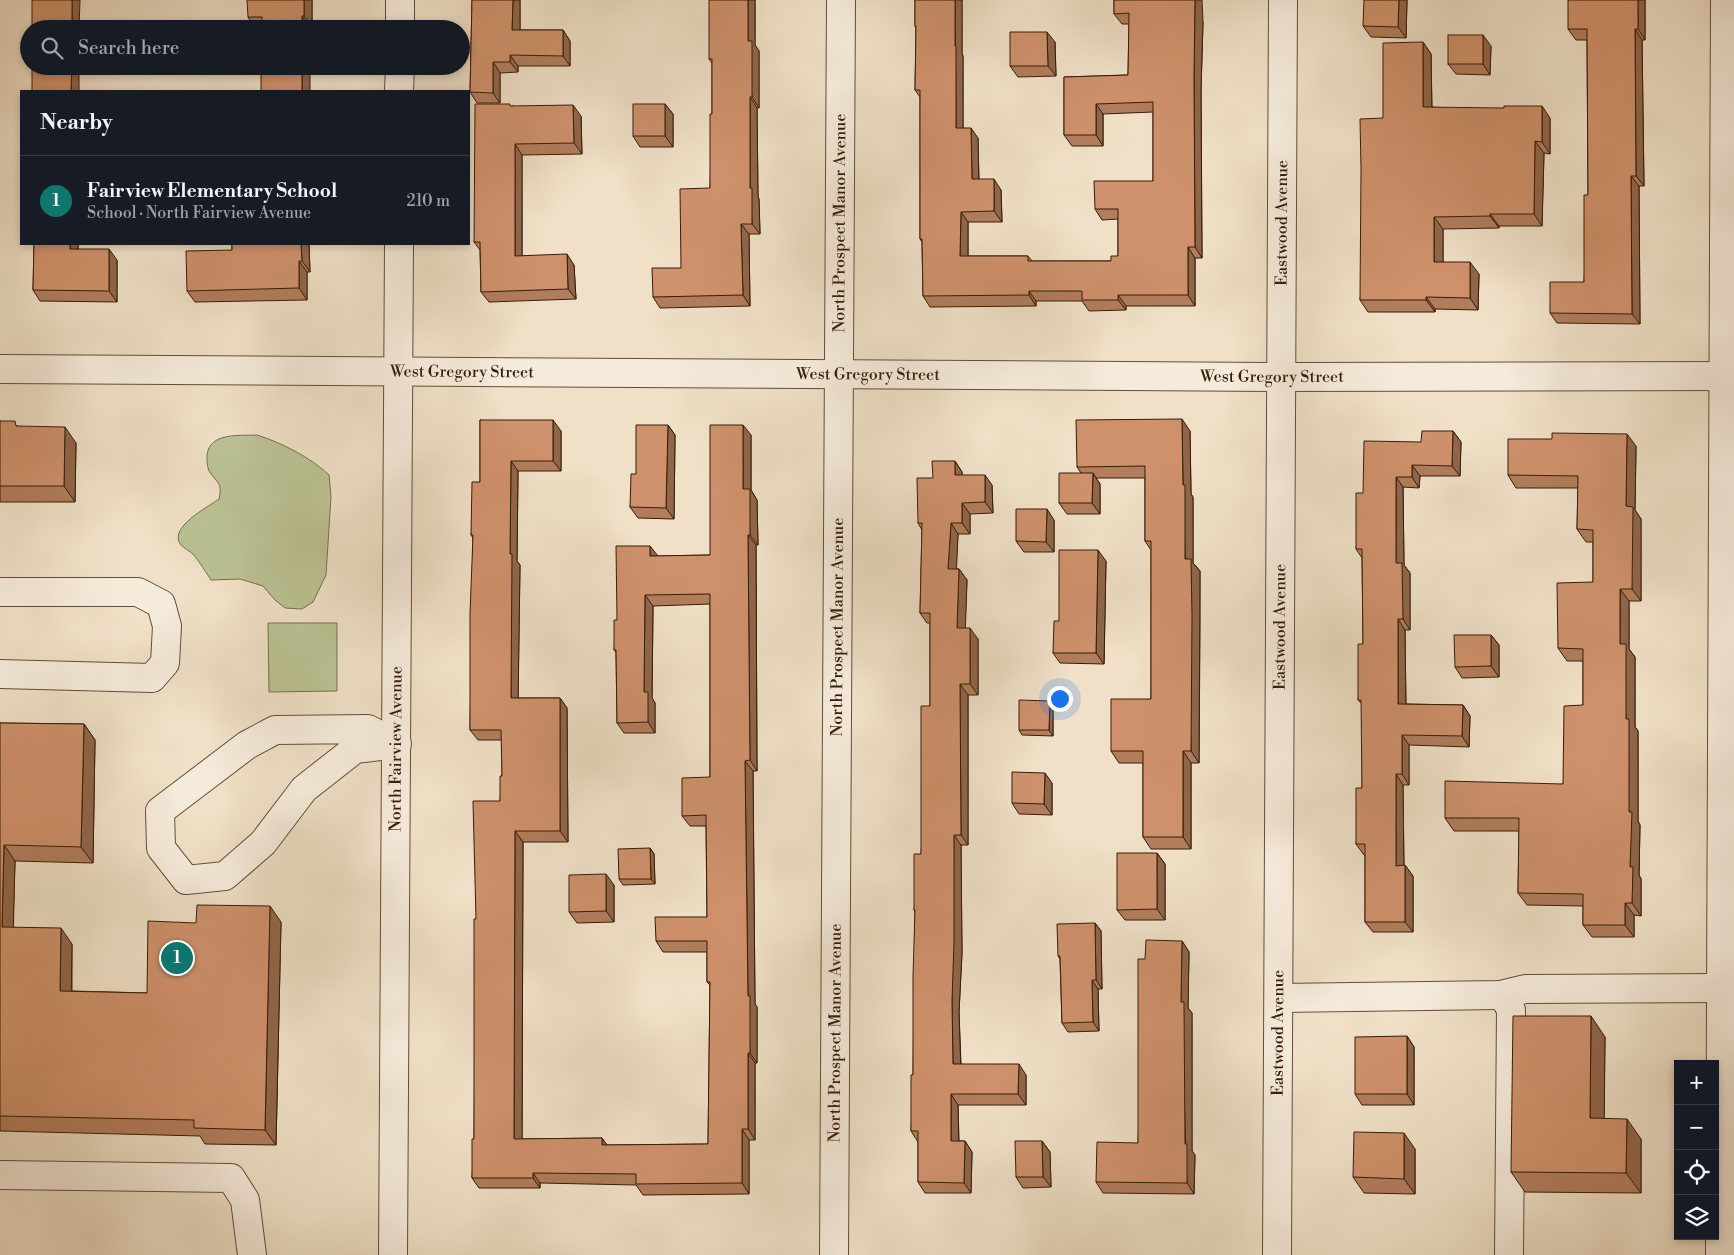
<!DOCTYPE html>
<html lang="en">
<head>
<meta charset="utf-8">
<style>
  :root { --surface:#171b24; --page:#20242c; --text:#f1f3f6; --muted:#9ea1a6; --line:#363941; --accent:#0f766e }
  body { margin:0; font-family:"Libre Bodoni",serif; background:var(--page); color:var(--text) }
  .controls { position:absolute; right:15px; bottom:15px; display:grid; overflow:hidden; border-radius:0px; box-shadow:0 2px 8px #0003 }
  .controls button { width:45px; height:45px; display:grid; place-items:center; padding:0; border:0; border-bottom:1px solid var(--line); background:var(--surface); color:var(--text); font:25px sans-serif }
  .you { position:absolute; left:1059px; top:698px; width:18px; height:18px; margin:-12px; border:4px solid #fff; border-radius:50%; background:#1a73e8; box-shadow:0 0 0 8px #1a73e833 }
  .badge { display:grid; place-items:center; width:32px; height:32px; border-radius:50%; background:var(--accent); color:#fff; font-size:16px; font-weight:700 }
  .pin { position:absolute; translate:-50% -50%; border:2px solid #fff; box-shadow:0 1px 5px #0006 }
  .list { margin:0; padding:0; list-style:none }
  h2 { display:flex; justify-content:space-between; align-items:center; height:65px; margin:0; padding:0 20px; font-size:21px }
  h2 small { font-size:16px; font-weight:400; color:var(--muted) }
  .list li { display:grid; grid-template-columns:32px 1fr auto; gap:15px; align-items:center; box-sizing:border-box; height:90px; padding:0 20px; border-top:1px solid var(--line) }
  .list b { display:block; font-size:19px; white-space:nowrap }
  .list p { margin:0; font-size:16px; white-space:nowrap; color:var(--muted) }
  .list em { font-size:16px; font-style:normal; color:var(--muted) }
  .icon { flex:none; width:28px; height:28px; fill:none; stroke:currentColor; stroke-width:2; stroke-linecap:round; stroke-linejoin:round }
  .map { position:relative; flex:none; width:1734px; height:1255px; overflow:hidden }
  .search { position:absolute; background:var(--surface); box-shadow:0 2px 8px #0003; left:20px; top:20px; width:450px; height:55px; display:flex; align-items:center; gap:12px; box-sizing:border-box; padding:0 18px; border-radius:28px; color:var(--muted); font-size:19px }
  .panel { position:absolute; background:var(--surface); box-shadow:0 2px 8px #0003; left:20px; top:90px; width:450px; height:155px; border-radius:0px }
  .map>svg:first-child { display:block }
</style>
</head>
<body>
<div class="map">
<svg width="1734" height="1255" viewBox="0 0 1734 1255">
  <rect width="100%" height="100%" fill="#efe0c7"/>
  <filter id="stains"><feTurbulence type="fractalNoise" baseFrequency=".004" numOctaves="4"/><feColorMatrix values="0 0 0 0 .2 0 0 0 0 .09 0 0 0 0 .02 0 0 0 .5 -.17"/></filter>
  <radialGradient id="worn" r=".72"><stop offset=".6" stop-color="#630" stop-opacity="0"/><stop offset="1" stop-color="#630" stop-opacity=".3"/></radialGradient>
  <!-- green -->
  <g fill="#bbc294" stroke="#786f4e">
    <path d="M257 435C282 443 310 457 329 475L331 497 326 575 313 602 302 609 285 608 275 600 263 586 240 579 211 580C206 572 200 563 194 555 190 551 185 549 181 545 167 528 208 507 219 499 223 483 217 483 209 471 207 466 207 461 207 455 210 432 239 436 257 435Z"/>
    <path d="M268 623H337V691L269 692Z"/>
  </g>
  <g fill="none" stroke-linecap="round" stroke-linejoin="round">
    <defs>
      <g id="minor">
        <path d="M400 29V0"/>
        <path d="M399 91 400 66"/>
        <path id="s1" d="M0 369 1282 377 1734 376"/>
        <path d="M0 592H138L161 604 167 626 165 663 152 678 0 674"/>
        <path d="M368 729 397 744 355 749 304 789 263 843 225 876 186 880 161 848 160 811 247 745 275 730Z"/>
        <path d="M1500 995 1507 1002 1511 1010 1509 1255"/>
        <path d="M1279 998 1500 995 1525 989 1721 988"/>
        <path d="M0 1175 231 1178 245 1200 252 1255"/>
        <path id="s2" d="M393 1255 399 244"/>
        <path id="s3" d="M834 1255 841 0"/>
        <path id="s4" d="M1277 1255 1283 0"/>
        <path d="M1720 1255 1725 0"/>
      </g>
    </defs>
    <!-- minor casing -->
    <use href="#minor" stroke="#644d38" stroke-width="30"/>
    <!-- minor -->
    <use href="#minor" stroke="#f5ebdb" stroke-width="28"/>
  </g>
  <!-- wall -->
  <g fill="#b17d5c" stroke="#361c08">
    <path d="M312 0V28H310V29H255L248 17Z"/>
    <path d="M472 0H520V30H563L570 41V66H518V72L500 73V103H477L470 92Z"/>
    <path d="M755 0V45L759 51V108H757L758 196 759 199 760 234H749L750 306 660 308 653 297 681 268 710 188 712 114V63L709 59Z"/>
    <path d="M915 0H962V54L963 56V128L978 138 979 179 1001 190 1002 222H968V256H1028L1032 261H1111L1118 256V219L1102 220 1095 209 1153 181V112L1103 114V146H1072L1064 135V77L1128 75 1129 24H1122L1114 14V0L1203 22 1201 89 1202 258H1195V306H1126V310L1089 311 1082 301H1036V306L930 307 923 296 922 242 920 239V97L915 90 916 28 915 26Z"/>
    <path d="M1407 0 1406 38 1371 37 1363 26Z"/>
    <path d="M1645 0V40H1642L1644 186H1639L1640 324 1557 323 1550 313 1584 282 1588 195 1587 40H1576L1568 29Z"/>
    <path d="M1055 42 1056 76 1018 77 1010 66Z"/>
    <path d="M1423 42 1431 54 1432 107 1550 118V154L1544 153 1542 226H1499V228L1443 229V262L1479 274 1478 310 1435 309V312H1368L1360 300 1383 118Z"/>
    <path d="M1491 46 1490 75 1456 74 1448 64Z"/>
    <path d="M665 104 673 114V147H640L633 136Z"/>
    <path d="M512 106 581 116 582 154 522 155V256L574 265 576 299 489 302 481 292 480 250 474 242Z"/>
    <path d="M34 244H78V249L117 260V302L40 301 33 290Z"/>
    <path d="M232 244H309L310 272H307V300L195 302 187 291 232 250Z"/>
    <path d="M480 420 561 431V471H518L517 561 520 565 518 698H560L567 708 568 842H523L522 1139 602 1138 607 1145 708 1144 710 985 707 982V952H663L656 941 707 917 706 826H690L682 816 710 777V604L653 606 652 698 655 703V733H624L617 723 616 652 614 650 617 620 658 556 710 555 751 435V490L757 500 758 545H756L757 771H753L755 1004 757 1007V1063H755V1140H749V1194L643 1195 636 1185 540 1183V1188H479L472 1178 474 1139 476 919 500 801 502 776V740H478L470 730 473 538 471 535 480 482Z"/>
    <path d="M0 421 76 443 75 502H0Z"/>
    <path d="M668 425 675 435 674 519 638 518 630 507 636 474Z"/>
    <path d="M1190 431 1191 494 1193 497V563L1200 571V628L1199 763H1191V849H1151L1143 837V763H1119L1111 751 1151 699V550L1145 541V478H1096L1100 484V514H1067L1059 503 1081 473 1077 467Z"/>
    <path d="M1453 431 1461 442 1460 476H1420L1419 488 1403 487 1404 565 1410 573V630H1405L1406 704 1463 705 1470 716 1469 747 1409 745V785H1403L1404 865H1405L1413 876V932H1373L1365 922V855H1364L1356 844 1362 788V704L1358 700 1363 644 1362 558 1356 549 1363 493 1421 442Z"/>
    <path d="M1636 446 1635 510 1641 519V601H1629V649L1635 657V727L1638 731V821L1640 825 1639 875 1641 879V916L1634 915V937H1592L1583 925V906L1527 905 1518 893 1519 831H1454L1445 818 1563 784 1583 705V661H1567L1558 648 1593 582V542H1586L1577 529 1578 488H1516L1508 475Z"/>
    <path d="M955 461 962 472V475L992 485 993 513 970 514V534H958L956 569H959L967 580 965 628 978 639V695H968V845H961L962 953 959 1012 961 1064 1026 1075V1105H958L959 1141H965L972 1152 971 1193H925L918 1182V1142L911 1131 913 1075 915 912 914 910 921 854 930 706V623H927L920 613 922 530 918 523 933 478Z"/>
    <path d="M1054 520V552H1024L1016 541Z"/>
    <path d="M1106 561 1104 664 1060 663 1053 653 1059 621Z"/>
    <path d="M1491 635 1499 645V677L1462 678 1455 667Z"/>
    <path d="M1053 706V736L1022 735 1019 730Z"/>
    <path d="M0 723 84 724 95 740 93 863 15 861 13 927 72 944V991L147 993 196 923 281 922 276 1145 205 1144 200 1136 0 1131Z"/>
    <path d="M1052 783V815L1019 814 1012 803Z"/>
    <path d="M650 848 654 854 655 884 623 885 619 879Z"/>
    <path d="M1157 853 1165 864V920H1125L1117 910Z"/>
    <path d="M614 885V922L577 923 569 912Z"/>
    <path d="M1095 923 1101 931 1102 989H1098L1099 1031 1068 1032 1062 1023 1060 959 1058 956Z"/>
    <path d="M1182 941 1189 952 1188 1008 1192 1013V1151L1195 1155 1194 1194 1103 1193 1096 1182 1138 1143 1145 959Z"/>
    <path d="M1407 1036 1414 1047V1105H1362L1355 1094Z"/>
    <path d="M1605 1037 1604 1119 1641 1139V1193L1525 1192 1511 1172Z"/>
    <path d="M1042 1141 1050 1152 1051 1187 1023 1188 1016 1177Z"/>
    <path d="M1415 1149V1194L1364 1193 1353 1177Z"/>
  </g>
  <!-- shaded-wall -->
  <g fill="#90664b" stroke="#361c08">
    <path d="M72 0H80L79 29H72Z"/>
    <path d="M304 0H312V28L304 16Z"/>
    <path d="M513 0H520V40L512 30Z"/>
    <path d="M748 0H755V45L759 51V108L752 97 748 41Z"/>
    <path d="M955 0H962V54L963 56V138L956 128Z"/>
    <path d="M1195 0H1202L1203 22 1201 89 1202 258 1195 247 1194 79Z"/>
    <path d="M1399 0H1407L1406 38 1398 27Z"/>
    <path d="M1638 0H1645V40L1638 29Z"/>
    <path d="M302 16 310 28V29H302Z"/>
    <path d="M1635 29 1642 40 1644 186 1636 176Z"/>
    <path d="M563 30 570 41V66L563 56Z"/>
    <path d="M1047 32 1055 42 1056 76 1048 66Z"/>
    <path d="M1483 35 1491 46 1490 75 1483 64Z"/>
    <path d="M1423 42 1431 54 1432 119 1423 107Z"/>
    <path d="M510 55 518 66V72L510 62Z"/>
    <path d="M493 62 500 73V103L493 93Z"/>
    <path d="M72 66H79V91H71Z"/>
    <rect x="302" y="66" width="8" height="25"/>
    <path d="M750 97 757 108 758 196 759 199 760 234 752 224 750 188Z"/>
    <path d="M665 104 673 114V147L665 136Z"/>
    <path d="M1096 104 1103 114V146L1096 135Z"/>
    <path d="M573 105 581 116 582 154 574 143Z"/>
    <path d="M1542 106 1550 118V154L1542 142Z"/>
    <path d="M971 128 978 138 979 190 972 179Z"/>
    <path d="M1535 141 1544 153 1542 226 1534 214Z"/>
    <path d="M515 144 522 155V267L515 256Z"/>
    <path d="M1631 176 1639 186 1640 324 1632 314Z"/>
    <path d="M994 179 1001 190 1002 222 994 211Z"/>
    <path d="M961 212 968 222V267L960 256Z"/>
    <path d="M1490 214 1499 226V228L1490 216Z"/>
    <path d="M1434 217 1443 229V274L1434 262Z"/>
    <path d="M741 224 749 234 750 306 743 295Z"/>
    <path d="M70 244H78V260L70 249Z"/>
    <path d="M301 244H309L310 272 302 261Z"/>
    <path d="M1188 247 1195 258V306L1188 295Z"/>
    <path d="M109 249 117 260V302L109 291Z"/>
    <path d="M567 254 574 265 576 299 568 289Z"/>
    <path d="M299 261 307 272V300L299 288Z"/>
    <path d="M1470 262 1479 274 1478 310 1470 298Z"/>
    <path d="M1029 291 1036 301V306L1029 295Z"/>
    <path d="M1118 295 1126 306V310L1118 300Z"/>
    <path d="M1426 297 1435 309V312L1426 300Z"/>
    <path d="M1182 419 1190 431 1191 494 1193 497V563L1200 571 1199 763 1191 751 1183 485Z"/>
    <path d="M553 420 561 431V471L553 461Z"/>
    <path d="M668 425 675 435 674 519 666 508Z"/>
    <path d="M743 425 751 435V490L757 500 758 545 750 535 743 489Z"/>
    <path d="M65 427 76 443 75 502 64 486Z"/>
    <path d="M1453 431 1461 442 1460 476 1452 466Z"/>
    <path d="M1627 434 1636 446 1635 510 1641 519V601L1632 589 1626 506Z"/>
    <path d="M511 461 518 471 517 561 520 565 518 709 511 698 510 554Z"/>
    <path d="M955 461 962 472V486L955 475Z"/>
    <path d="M1412 465 1420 476 1419 488 1412 477Z"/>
    <path d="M1093 473 1100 484V514L1092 503Z"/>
    <path d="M985 475 992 485 993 513 985 502Z"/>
    <path d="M1396 477 1403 487 1404 565 1410 573V630L1403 619 1396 563Z"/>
    <path d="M962 503 970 514V534L962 523Z"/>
    <path d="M1047 509 1054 520V552L1046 542Z"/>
    <path d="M951 523 958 534 956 580 948 569Z"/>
    <path d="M748 535 756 545 757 771 750 760Z"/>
    <path d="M650 546 658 556H650Z"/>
    <path d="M1098 550 1106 561 1104 664 1096 653Z"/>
    <path d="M959 569 967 580 965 639 957 628Z"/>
    <path d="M1620 589 1629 601V649L1635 657V727L1638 731V821L1640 825 1639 875 1641 879V916L1632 903 1630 867 1626 719 1620 644Z"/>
    <path d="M645 595 653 606 652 698 655 703V733L648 722 644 692Z"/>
    <path d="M1398 619 1405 630 1406 715 1398 704Z"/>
    <path d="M970 628 978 639V695L970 684Z"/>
    <path d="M1491 635 1499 645V677L1491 666Z"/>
    <path d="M960 684 968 695V845L961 835Z"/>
    <path d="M560 698 567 708 568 842 560 831Z"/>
    <path d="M1050 701 1053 706V736L1049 730Z"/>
    <path d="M1463 705 1470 716 1469 747 1462 736Z"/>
    <path d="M84 724 95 740 93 863 81 847Z"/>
    <path d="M1402 735 1409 745V785L1402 774Z"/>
    <path d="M1183 751 1191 763V849L1183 837Z"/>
    <path d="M745 761 753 771 755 1004 757 1007V1063L750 1053 748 996Z"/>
    <path d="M1045 773 1052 783V815L1044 804Z"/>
    <path d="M1396 774 1403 785 1404 876 1396 866Z"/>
    <path d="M515 831 523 842 522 1149 514 1139Z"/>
    <path d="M954 835 961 845 962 953 959 1012 961 1075 953 1064 952 1001Z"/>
    <path d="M4 845 15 861 13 943 2 927Z"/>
    <path d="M650 848 654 854 655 884 651 879Z"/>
    <path d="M1157 853 1165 864V920L1157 909Z"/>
    <path d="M1405 865 1413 876V932L1405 922Z"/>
    <path d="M606 874 614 885V922L606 911Z"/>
    <path d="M1625 903 1634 915V937L1625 925Z"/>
    <path d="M270 906 281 922 276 1145 265 1130Z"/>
    <path d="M1095 923 1101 931 1102 989 1096 980Z"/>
    <path d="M61 928 72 944 71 1007 60 991Z"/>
    <path d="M1182 941 1189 952 1188 1008 1192 1013V1151L1195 1155 1194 1194 1187 1183 1181 1002Z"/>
    <path d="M1092 980 1098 989 1099 1031 1093 1022Z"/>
    <path d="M1591 1016 1605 1037 1604 1139 1590 1118Z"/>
    <path d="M1407 1036 1414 1047V1105L1407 1094Z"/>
    <path d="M748 1053 755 1063V1140L748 1129Z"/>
    <path d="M1019 1064 1026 1075V1105L1018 1094Z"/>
    <path d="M951 1094 958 1105 959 1152 951 1141Z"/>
    <path d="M1627 1119 1641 1139V1193L1626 1173Z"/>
    <path d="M742 1129 749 1140V1194L742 1183Z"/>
    <path d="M1404 1133 1415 1149V1194L1404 1179Z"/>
    <path d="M602 1138 609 1148 602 1145Z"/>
    <path d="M965 1141 972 1152 971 1193 964 1183Z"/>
    <path d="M1042 1141 1050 1152 1051 1187 1043 1177Z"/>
    <path d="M533 1173 540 1183V1188L533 1178Z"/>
  </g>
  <!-- building -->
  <g fill="#ce916b" stroke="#361c08">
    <rect x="32" y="0" width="40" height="29"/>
    <path d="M247 0H304V16H302V29H261L262 17H248Z"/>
    <path d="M472 0H513L512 30H563V56L510 55V62H493V93L470 92Z"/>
    <path d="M709 0H748V41H752V97H750V188H752V224H741L743 295 653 297 652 268H681L680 189 710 188V114H712V59H709Z"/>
    <path d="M915 0H955V46H956V128H971L972 179H994V211L961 212 960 256H1028V261H1111V256H1118V209H1095L1094 181H1153V102L1096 104V135H1064V77L1128 75 1129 13 1114 14V0H1195L1194 79 1195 247H1188V295H1118V300H1082V291H1029V295L923 296 922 239H920V90H915L916 26H915Z"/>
    <path d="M1364 0H1399L1398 27 1363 26Z"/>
    <path d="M1568 0H1638V29H1635L1636 176H1631L1632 314 1550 313V282H1584V195H1588L1587 29H1568Z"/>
    <path d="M1010 32H1047L1048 66H1010Z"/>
    <rect x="1448" y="35" width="35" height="29"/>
    <path d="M1423 42V107L1504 108V106H1542V142L1535 141 1534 214H1490V216L1434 217V262H1470V298L1426 297V300H1360L1361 169 1360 119 1383 118V43Z"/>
    <path d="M32 66H72L71 91H32Z"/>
    <rect x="261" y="66" width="41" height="25"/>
    <path d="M475 104H510V106L573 105 574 143 515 144V256L567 254 568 289 481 292 480 242H474Z"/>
    <rect x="633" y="104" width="32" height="32"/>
    <path d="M34 244H70V249H109V291L33 290Z"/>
    <path d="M232 244H301L302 261H299V288L187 291 186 251 232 250Z"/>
    <path d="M1182 419 1183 485H1185V559H1191L1192 616 1191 751H1183V837H1143V751H1111V699H1151V541H1145V466L1077 467 1076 420Z"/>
    <path d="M480 420H553V461H511L510 554H512L511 698H560V831H515L514 1139 602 1138V1145L708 1144 710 982H707V941H656L655 917H707L706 815 682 816V778L710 777V594L645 595 644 692H648V722L617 723 616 650H614V620H617L616 546H650V556L710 555V425H743V489H750V535H748L750 760 745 761 748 996H750V1053H748V1129H742V1183L636 1184V1174L533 1173V1178H472V1139H474V919H476L473 801H500V776H502L501 730H470V614L473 535H471L472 482H480Z"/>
    <path d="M0 421H15L16 426 65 427 64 486H0Z"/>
    <path d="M636 425H668L666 508 630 507 631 474H636Z"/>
    <path d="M1422 431H1453L1452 466 1412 465V477H1396V563H1402L1403 619H1398V704L1463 705 1462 736 1402 735V774H1396V866L1405 865V922H1365V844H1356V788H1362L1361 700H1358V644H1363L1362 549H1356V493H1363L1364 441 1421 442Z"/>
    <path d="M1552 433 1627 434 1626 506 1633 507 1632 589H1620V644H1626V719H1629V812H1632L1630 867H1633L1632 903H1625V925H1583V894L1518 893 1519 818H1445V781L1563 784 1564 706 1583 705V649L1558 648 1557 583 1593 582V530L1577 529 1578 476 1508 475V439H1552Z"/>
    <path d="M932 461H955V475H985V502L962 503V523H951L948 569H959L957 628H970V684H960L961 835H954V942L952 1001 953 1064H1019L1018 1094H951V1141H965L964 1183 918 1182V1131H911V1075H913V976L915 910H914V854H921V706H930V613H920L922 523H918L917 478H933Z"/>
    <path d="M1059 473H1093L1092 503H1059Z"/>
    <path d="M1016 509H1047L1046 542 1016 541Z"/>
    <path d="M1059 550H1098L1096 653H1053L1054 621H1059Z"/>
    <path d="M1454 635H1491V666L1455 667Z"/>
    <path d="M1019 700 1050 701 1049 730H1019Z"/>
    <path d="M0 723 84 724 81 847 4 845 2 927 61 928 60 991 147 993 148 921 196 923 197 905 270 906 265 1130 194 1128V1120L0 1116Z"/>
    <path d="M1012 772 1045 773 1044 804 1012 803Z"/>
    <path d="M650 848 651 879H619L618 849Z"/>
    <path d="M1117 853H1157V909L1117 910Z"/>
    <path d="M606 874V911L569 912V875Z"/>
    <path d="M1095 923 1096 980H1092L1093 1022 1062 1023 1060 956H1058L1057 924Z"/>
    <path d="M1146 940 1182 941 1181 1002H1184L1185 1144H1187V1183L1096 1182 1097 1142 1138 1143V959H1145Z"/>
    <path d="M1513 1016H1591L1590 1118 1627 1119 1626 1173 1511 1172Z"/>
    <path d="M1407 1036V1094H1355V1037Z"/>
    <path d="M1354 1132 1404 1133V1179L1353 1177Z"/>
    <path d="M1015 1141H1042L1043 1177H1016Z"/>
  </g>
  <g text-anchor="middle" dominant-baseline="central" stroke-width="4" stroke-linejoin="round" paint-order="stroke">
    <!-- street labels -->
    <g font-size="16" fill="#361c08" stroke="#f5ebdb">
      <text stroke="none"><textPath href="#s3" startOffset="1032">North Prospect Manor Avenue</textPath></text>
      <text stroke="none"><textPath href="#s4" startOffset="1032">Eastwood Avenue</textPath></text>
      <text stroke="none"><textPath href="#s1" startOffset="462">West Gregory Street</textPath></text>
      <text stroke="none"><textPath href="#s1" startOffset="868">West Gregory Street</textPath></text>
      <text stroke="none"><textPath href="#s1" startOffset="1272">West Gregory Street</textPath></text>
      <text stroke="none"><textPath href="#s3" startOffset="628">North Prospect Manor Avenue</textPath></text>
      <text stroke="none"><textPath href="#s4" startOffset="628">Eastwood Avenue</textPath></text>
      <text stroke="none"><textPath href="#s2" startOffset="506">North Fairview Avenue</textPath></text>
      <text stroke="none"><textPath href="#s3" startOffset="222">North Prospect Manor Avenue</textPath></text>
      <text stroke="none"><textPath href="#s4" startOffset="222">Eastwood Avenue</textPath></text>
    </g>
  </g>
  <rect width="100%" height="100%" filter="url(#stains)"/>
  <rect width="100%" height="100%" fill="url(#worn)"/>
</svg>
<div class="controls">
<button>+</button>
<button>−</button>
<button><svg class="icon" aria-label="locate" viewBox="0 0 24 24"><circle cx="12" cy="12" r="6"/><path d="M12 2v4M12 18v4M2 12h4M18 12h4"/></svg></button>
<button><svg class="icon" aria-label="layers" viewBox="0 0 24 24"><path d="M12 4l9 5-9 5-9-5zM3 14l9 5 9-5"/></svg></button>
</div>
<div class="you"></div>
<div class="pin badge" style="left:177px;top:958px">1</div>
<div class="search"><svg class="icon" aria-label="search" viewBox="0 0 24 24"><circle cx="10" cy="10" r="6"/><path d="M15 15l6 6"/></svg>Search here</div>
<section class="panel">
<h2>Nearby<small></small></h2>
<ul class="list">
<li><span class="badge">1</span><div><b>Fairview Elementary School</b><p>School · North Fairview Avenue</p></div><em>210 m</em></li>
</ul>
</section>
</div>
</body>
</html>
